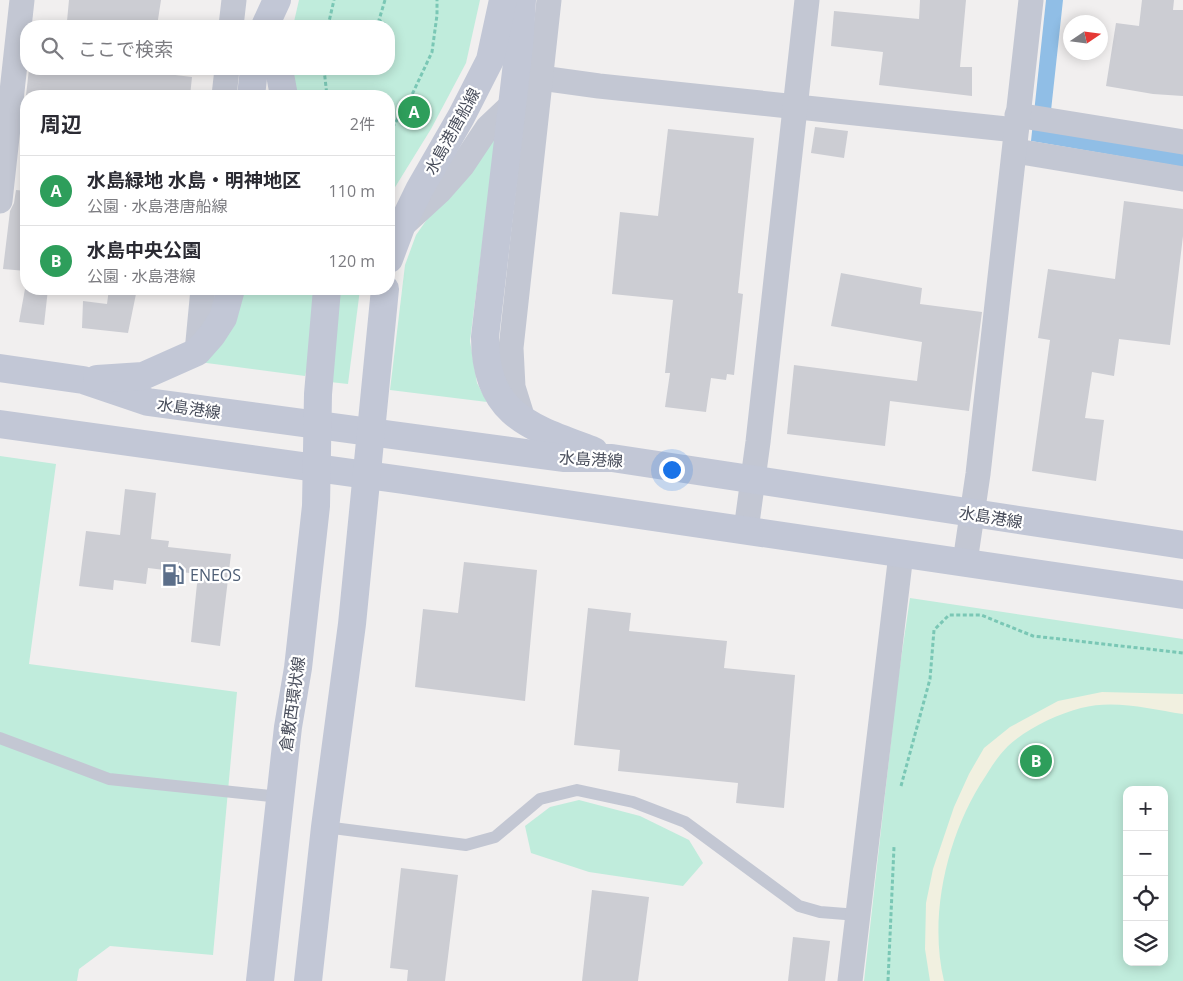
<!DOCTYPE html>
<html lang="ja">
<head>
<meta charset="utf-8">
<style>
  :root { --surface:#fff; --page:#f7f7f7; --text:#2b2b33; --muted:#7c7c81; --line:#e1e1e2; --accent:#2545d5 }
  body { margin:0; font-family:"Open Sans","Noto Sans JP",sans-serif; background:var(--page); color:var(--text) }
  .controls { position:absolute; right:15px; bottom:15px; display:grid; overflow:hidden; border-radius:10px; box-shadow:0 2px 12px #0003 }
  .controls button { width:45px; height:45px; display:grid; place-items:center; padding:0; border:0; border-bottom:1px solid var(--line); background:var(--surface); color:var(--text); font:25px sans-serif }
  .compass { position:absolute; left:1063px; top:15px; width:45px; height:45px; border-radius:50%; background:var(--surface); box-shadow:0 2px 12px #0003; rotate:77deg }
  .you { position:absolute; left:671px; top:469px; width:18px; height:18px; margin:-12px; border:4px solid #fff; border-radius:50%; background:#1a73e8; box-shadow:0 0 0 8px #1a73e833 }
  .badge { display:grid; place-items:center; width:32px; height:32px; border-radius:50%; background:var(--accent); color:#fff; font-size:16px; font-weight:700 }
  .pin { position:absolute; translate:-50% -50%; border:2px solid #fff; box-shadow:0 1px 5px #0006 }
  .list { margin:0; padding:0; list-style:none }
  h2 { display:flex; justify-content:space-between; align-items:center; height:65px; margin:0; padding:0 20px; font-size:21px }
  h2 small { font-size:16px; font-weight:400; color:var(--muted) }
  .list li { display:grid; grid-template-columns:32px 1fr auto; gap:15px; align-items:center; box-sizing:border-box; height:70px; padding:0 20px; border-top:1px solid var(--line) }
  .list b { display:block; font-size:19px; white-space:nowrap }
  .list p { margin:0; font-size:16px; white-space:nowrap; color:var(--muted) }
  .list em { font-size:16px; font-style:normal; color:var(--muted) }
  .icon { flex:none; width:28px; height:28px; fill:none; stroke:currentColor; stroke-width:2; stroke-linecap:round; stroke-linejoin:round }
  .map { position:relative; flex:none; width:1183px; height:981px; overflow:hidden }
  .search { position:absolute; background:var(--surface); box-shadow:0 2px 12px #0003; left:20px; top:20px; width:375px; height:55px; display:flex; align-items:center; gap:12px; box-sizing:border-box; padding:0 18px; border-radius:20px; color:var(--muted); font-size:19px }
  .panel { position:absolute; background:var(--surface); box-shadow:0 2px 12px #0003; left:20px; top:90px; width:375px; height:205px; border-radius:20px }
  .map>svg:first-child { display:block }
</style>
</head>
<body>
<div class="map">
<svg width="1183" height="981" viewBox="0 0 1183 981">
  <rect width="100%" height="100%" fill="#f1efef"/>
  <!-- green -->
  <g fill="#c0ecdc" fill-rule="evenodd">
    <path d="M299 0H480L466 63 431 129 389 197V96H292L288 69H389V26H293Z"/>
    <path d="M496 135 470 341 477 383 487 402 390 390 405 265 416 235 435 208Z"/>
    <path d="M238 289H318L319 320 305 376 199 362Z"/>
    <path d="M337 289H360L348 384 330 382Z"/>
    <path d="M0 456 56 464 29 664 237 692 213 955 110 946 79 969 77 981H0Z"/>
    <path d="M910 598 1183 639V981H864L892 732 893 713ZM1127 790H1164V962H1127Z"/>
    <path d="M579 800 640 816 689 840 703 863 683 886 589 872 531 853 525 826 550 807Z"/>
  </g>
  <!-- sand -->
  <path fill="#f1f0e0" d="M1102 692 1183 694V714C1150 709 1114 699 1081 708 1055 715 1028 728 1008 746 999 755 991 767 985 777 948 832 928 915 944 981H930L925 949 926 903 933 869 954 807 969 774 984 748 1010 727 1058 701Z"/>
  <!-- water -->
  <path fill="#90bee6" d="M1046 0H1063L1049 129 1183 152V167L1031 141Z"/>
  <!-- building -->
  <g fill="#cccdd3">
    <path d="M69 0H161L157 26H111L67 21Z"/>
    <path d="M920 0H966L960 67H972V96L879 85 883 52 831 46 834 11 919 19Z"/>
    <path d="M1142 0H1174L1173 10H1183V96L1153 94 1106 86 1116 23 1139 26Z"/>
    <path d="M29 69H125L192 77 190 96H26V148H20Z"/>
    <path d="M815 127 848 131 844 158 811 153Z"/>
    <path d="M668 129 754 138 738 293 743 294 734 375 727 374 726 380 711 378 706 412 665 407 670 373H665L673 300 612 294 620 212 658 216Z"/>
    <path d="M16 190 26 191V271L3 269 10 211 14 203Z"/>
    <path d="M1124 201 1183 209V236L1170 345 1119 339 1114 376 1092 372 1085 418 1104 420 1096 481 1032 471 1050 340 1038 338 1048 269 1115 279Z"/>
    <path d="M841 273 922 288 920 304 982 312 969 411 890 401 885 446 787 434 794 365 917 381 922 342 831 326Z"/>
    <path d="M25 289H48L44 325 19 322Z"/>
    <path d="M109 289H137L128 333 82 328 83 301 107 304Z"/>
    <path d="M125 489 156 493 151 539 169 541 168 547 231 554 220 646 191 642 198 574 148 568 146 584 114 580 113 590 79 586 86 531 120 535Z"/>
    <path d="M464 562 537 570 525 701 415 687 423 609 458 613Z"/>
    <path d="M588 608 631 613 629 631 727 641 724 668 795 675 784 808 736 803 738 783 618 771 620 750 574 745Z"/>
    <path d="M401 868 458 875 445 981H407L408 970 390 968Z"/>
    <path d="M592 890 649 897 638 981H582Z"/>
    <path d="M793 937 830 941 825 981H788Z"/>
  </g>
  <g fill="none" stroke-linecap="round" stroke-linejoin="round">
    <!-- path -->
    <g stroke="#7ac7b5" stroke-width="3" stroke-dasharray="4 2.5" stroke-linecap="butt">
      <path d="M385 0 379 20 386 25"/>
      <path d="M328 26 334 0"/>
      <path d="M324 69 327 96"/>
      <path d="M389 133 410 99 432 52 437 15V0"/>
      <path d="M901 786 930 679 934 630 949 615H981L1033 636 1183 653"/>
      <path d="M888 981 894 847"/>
    </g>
    <!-- service -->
    <g stroke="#c3c7d3" stroke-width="12">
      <path d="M0 738 109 779 280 797"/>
      <path d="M325 827 466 845 495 837 540 799 577 790 633 802 685 822 799 906 820 912 858 915"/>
    </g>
    <!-- minor -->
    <g stroke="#c3c7d3" stroke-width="25">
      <path d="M231 26 234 0"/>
      <path d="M519 46 541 78 599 86 1016 130"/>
      <path d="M224 96 227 69"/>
      <path d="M1017 115 1183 142"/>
      <path d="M1016 151 1183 179"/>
      <path d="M0 201 22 0"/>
      <path d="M403 225 440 191 462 166 488 127 520 97"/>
      <path d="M197 352 203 289"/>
      <path d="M523 419 513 387 511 348 549 0"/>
      <path d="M746 530 758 442 807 0"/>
      <path d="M965 562 978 474 1031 0"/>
      <path d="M850 981 901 554"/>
    </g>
    <!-- secondary -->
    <g stroke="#c2c7d6" stroke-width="28">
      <path d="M522 0 519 46 485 337C485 416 531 427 594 451"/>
      <path d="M265 26 277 0"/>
      <path d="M279 69 284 96"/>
      <path d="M251 96 254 69"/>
      <path d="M389 259 401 227 419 190 461 117 490 60 503 0"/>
      <path d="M0 368 83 380 148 402 563 458H612L1183 545"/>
      <path d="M97 379 143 376 197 352 212 335 223 318 231 289"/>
      <path d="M0 424 403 480 1183 595"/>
      <path d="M260 981 288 727 298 668 316 506 318 394 327 289"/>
      <path d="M308 981 325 827 352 624 385 289"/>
    </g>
  </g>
  <!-- icons -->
  <defs>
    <symbol id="fuel-bare" viewBox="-9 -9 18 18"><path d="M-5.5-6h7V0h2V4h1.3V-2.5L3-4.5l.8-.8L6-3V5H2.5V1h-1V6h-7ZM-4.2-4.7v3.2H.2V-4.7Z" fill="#5c6f8a" stroke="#fff" stroke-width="2.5" paint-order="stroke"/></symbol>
  </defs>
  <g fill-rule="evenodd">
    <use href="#fuel-bare" x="157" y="559" width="32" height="32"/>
  </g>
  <g text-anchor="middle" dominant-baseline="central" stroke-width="4.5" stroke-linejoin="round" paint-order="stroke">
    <!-- street labels -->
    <g font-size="16" fill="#484d5b" stroke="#fff">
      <text transform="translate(452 131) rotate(-61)">水島港唐船線</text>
      <text transform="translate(189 408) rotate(8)">水島港線</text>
      <text transform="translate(591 459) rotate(3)">水島港線</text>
      <text transform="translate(991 517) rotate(9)">水島港線</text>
      <text transform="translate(292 704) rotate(-82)">倉敷西環状線</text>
    </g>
    <!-- service labels -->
    <g font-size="16" fill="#4e5e75" stroke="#fff" text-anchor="start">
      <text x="190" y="575">ENEOS</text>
    </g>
  </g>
</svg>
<div class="controls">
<button>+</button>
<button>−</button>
<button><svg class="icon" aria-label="locate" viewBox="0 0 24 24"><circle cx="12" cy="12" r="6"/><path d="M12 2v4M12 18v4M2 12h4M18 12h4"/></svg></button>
<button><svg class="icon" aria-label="layers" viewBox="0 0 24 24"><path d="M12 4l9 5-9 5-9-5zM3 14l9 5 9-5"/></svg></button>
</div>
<svg class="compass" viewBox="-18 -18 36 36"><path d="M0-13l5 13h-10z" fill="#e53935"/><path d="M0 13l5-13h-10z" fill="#7c7c81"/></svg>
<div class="you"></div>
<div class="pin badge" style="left:414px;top:112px;background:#2e9e5b">A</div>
<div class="pin badge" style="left:1036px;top:761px;background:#2e9e5b">B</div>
<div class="search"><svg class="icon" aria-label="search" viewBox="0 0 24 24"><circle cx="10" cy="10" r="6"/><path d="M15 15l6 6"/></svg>ここで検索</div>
<section class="panel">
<h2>周辺<small>2件</small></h2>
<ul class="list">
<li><span class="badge" style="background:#2e9e5b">A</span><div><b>水島緑地 水島・明神地区</b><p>公園 · 水島港唐船線</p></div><em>110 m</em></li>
<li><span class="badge" style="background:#2e9e5b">B</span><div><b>水島中央公園</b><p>公園 · 水島港線</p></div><em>120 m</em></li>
</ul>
</section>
</div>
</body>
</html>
